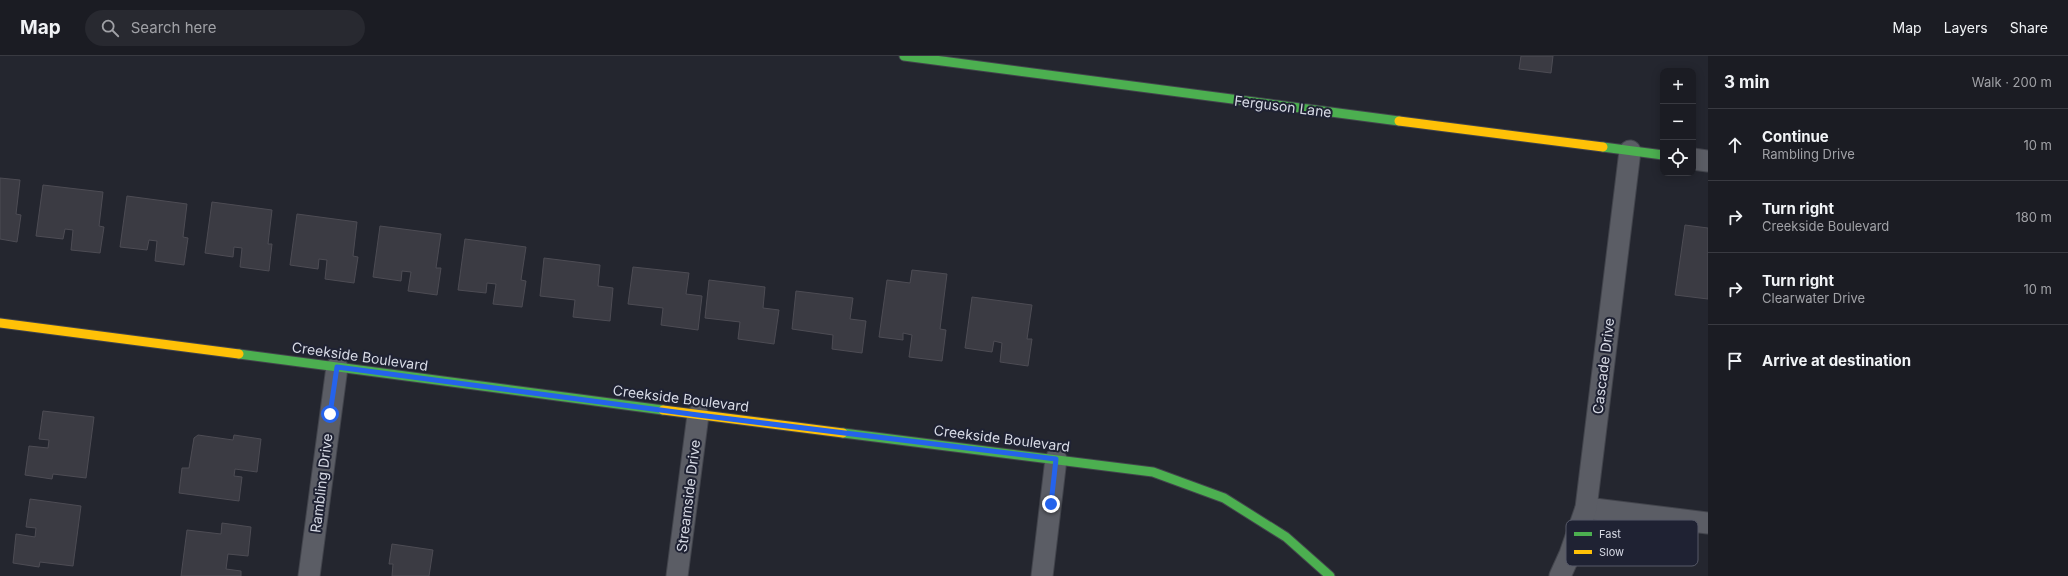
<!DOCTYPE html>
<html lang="en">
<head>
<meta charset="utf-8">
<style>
  :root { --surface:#1b1c23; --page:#282930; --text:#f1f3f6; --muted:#a0a1a6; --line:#393a41 }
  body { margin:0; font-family:Inter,sans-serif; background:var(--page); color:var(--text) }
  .controls { position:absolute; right:12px; top:12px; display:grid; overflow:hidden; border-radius:8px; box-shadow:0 2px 10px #0003 }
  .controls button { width:36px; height:36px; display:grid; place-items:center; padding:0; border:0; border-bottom:1px solid var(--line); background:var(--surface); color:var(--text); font:20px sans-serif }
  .stop { position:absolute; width:12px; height:12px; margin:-9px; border:3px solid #2563eb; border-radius:50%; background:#fff }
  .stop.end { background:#2563eb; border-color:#fff; box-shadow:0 1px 4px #0008 }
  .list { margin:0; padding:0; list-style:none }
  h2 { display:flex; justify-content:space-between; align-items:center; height:52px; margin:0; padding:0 16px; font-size:17px }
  h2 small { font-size:13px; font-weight:400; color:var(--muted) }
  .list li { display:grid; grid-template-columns:26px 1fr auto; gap:12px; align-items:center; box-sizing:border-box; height:72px; padding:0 16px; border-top:1px solid var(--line) }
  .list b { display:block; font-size:15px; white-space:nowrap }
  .list p { margin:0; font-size:13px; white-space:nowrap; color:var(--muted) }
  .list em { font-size:13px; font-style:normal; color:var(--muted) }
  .icon { flex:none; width:22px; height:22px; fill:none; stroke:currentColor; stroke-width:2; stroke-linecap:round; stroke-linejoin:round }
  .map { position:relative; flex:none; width:1708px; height:520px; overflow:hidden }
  header { display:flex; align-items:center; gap:24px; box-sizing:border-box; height:56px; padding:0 20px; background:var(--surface); border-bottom:1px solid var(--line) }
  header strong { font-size:19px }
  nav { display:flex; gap:22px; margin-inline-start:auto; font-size:14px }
  .search { width:280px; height:36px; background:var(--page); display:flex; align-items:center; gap:10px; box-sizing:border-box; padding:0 14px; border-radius:22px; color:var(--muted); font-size:15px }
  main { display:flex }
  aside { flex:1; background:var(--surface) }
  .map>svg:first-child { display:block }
</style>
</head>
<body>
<header>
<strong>Map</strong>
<div class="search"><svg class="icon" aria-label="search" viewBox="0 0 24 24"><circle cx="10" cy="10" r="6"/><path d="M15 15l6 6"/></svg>Search here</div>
<nav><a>Map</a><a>Layers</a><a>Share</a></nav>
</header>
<main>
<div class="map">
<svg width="1708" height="520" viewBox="0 0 1708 520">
  <rect width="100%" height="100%" fill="#24262f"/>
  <!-- building -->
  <g fill="#3b3b43" stroke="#4d4c54">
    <path d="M1521 0H1553L1551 17 1519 13Z"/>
    <path d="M0 122 20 124 16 158 21 159 17 186 0 183Z"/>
    <path d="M43 129 103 136 99 170 104 171 100 197 71 194 73 174 65 173 63 183 36 180Z"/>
    <path d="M127 140 187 148 183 181 188 182 184 209 155 205 157 185 149 184 147 194 120 191Z"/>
    <path d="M212 146 272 154 268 188H272L269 215 240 211 242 192 234 191 233 201 205 197Z"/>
    <path d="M297 158 357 166 353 200 358 201 354 227 325 223 327 204 319 203 318 213 290 209Z"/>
    <path d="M1685 169 1708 172V243L1675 239Z"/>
    <path d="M380 170 441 178 436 212H441L437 239 408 235 411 216 402 215 401 225 373 221Z"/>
    <path d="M465 183 526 191 521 224 526 225 522 251 493 248 496 228 487 227 486 237 458 234Z"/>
    <path d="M544 202 600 209 598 230 613 232 610 265 573 261 575 244 540 240Z"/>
    <path d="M633 211 689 217 686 238 702 240 698 274 661 269 663 252 628 248Z"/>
    <path d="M912 214 947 218 940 273 946 274 942 305 909 301 912 279 903 277V284L879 281 887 224 910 227Z"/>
    <path d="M709 224 765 231 763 252 779 254 774 288 738 283 740 266 705 262Z"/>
    <path d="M796 235 853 242 850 263 866 265 862 297 832 293 833 279 792 273Z"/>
    <path d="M972 241 1032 249 1027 283H1032L1028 310 1000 306 1002 287 994 285 992 296 965 292Z"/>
    <path d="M43 355 94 361 86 422 53 418 52 423 25 419 29 390 48 392 49 384 39 383Z"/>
    <path d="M198 379 233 384 234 379 261 383 257 416 235 413 234 420 242 421 239 445 179 437 182 412H189L194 382Z"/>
    <path d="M30 443 81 450 73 510 40 506 39 511 13 507 16 478 35 481 36 472 26 471Z"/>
    <path d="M222 467 251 471 248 500 228 498 226 513 241 515V520H181L187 474 221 478Z"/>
    <path d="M392 488 433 494 429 520H392L393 508H389Z"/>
  </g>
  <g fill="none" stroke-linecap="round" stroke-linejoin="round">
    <defs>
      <g id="street">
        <path d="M1693 103 1708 105"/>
        <path d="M1586 452 1708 467"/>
        <path d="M309 520 337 311"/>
        <path d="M677 520 698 359"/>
        <path d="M1042 520 1056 403"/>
        <path d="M1560 520 1570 498 1586 452 1630 95"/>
      </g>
      <g id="fast">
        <path d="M904 0 1399 65"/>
        <path d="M1603 91 1663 99"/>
        <path d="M239 298 663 354"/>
        <path d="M843 377 1153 416 1224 442 1286 481 1330 520"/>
      </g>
      <g id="slow">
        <path d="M1399 65 1603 91"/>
        <path d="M0 267 239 298"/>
        <path d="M663 354 843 377"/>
      </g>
    </defs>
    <!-- street casing -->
    <use href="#street" stroke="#42444c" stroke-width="23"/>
    <!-- fast casing -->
    <use href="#fast" stroke="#42444c" stroke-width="11"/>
    <!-- slow casing -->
    <use href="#slow" stroke="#42444c" stroke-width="11"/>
    <!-- street -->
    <use href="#street" stroke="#5b5d65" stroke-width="21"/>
    <!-- fast -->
    <use href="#fast" stroke="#4caf50" stroke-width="9"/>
    <!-- slow -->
    <use href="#slow" stroke="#ffc107" stroke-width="9"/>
  </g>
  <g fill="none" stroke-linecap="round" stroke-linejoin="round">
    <!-- route -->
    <path stroke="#2563eb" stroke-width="5" d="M330 358 337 311 698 359 1056 403 1051 448"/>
  </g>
  <g text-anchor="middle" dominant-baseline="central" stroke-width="4" stroke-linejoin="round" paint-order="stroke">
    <!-- street labels -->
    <g font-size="14" fill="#d7dae5" stroke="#1f2233">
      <text transform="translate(1283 50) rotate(7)">Ferguson Lane</text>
      <text transform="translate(360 300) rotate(8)">Creekside Boulevard</text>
      <text transform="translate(1603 310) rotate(-83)">Cascade Drive</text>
      <text transform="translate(681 342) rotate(7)">Creekside Boulevard</text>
      <text transform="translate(1002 382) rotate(7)">Creekside Boulevard</text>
      <text transform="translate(321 427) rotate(-83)">Rambling Drive</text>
      <text transform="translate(688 440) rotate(-83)">Streamside Drive</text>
    </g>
  </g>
  <!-- legend -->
  <rect x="1566" y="464" width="132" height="46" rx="6" fill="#1f2233" stroke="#565968" stroke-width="1"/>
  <rect x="1574" y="476" width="18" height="4" fill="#4caf50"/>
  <rect x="1574" y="494" width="18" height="4" fill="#ffc107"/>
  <g font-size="11" fill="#d7dae5">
    <text x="1599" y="482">Fast</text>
    <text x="1599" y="500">Slow</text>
  </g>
</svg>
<div class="controls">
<button>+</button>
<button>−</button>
<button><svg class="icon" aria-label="locate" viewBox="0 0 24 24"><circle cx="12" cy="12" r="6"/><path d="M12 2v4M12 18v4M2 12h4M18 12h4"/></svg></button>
</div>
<div class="stop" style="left:330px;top:358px"></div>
<div class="stop end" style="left:1051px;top:448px"></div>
</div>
<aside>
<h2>3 min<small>Walk · 200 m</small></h2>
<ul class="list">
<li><svg class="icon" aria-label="ahead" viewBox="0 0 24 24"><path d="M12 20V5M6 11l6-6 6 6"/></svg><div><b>Continue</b><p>Rambling Drive</p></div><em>10 m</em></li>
<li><svg class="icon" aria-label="right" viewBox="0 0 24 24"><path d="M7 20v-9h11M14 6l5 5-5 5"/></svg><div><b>Turn right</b><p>Creekside Boulevard</p></div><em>180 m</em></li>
<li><svg class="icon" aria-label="right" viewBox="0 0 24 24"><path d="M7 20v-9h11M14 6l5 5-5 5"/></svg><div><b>Turn right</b><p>Clearwater Drive</p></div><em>10 m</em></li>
<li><svg class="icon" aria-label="arrive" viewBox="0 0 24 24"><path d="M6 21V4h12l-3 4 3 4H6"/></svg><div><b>Arrive at destination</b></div></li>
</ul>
</aside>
</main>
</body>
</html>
